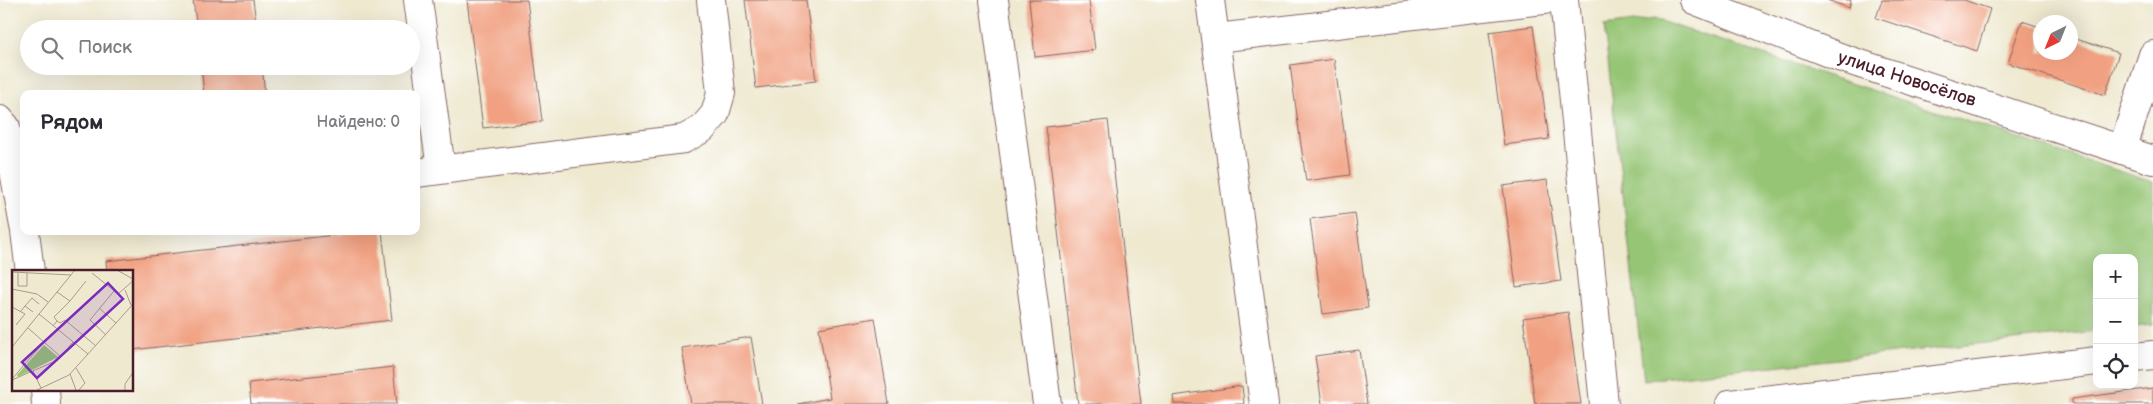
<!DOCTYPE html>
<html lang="ru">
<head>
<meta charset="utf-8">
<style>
  :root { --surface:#fff; --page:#f7f7f7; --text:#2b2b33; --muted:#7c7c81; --line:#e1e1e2 }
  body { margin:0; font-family:"Balsamiq Sans",sans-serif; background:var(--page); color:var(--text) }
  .controls { position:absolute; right:15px; bottom:15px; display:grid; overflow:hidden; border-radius:10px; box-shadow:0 5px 20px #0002 }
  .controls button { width:45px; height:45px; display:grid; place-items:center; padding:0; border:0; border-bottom:1px solid var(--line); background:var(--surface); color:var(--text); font:25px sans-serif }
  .compass { position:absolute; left:2033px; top:15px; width:45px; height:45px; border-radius:50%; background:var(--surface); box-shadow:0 5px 20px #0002; rotate:223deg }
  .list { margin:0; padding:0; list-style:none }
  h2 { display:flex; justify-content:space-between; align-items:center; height:65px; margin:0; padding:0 20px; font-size:21px }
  h2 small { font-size:16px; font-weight:400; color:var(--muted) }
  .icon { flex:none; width:28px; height:28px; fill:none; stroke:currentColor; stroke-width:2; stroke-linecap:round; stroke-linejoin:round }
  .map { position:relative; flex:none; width:2153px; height:404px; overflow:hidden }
  .search { position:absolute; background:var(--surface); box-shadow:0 5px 20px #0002; left:20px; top:20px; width:400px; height:55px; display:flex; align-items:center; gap:12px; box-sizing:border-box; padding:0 18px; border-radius:28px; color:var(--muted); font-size:19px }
  .panel { position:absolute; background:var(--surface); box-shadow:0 5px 20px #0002; left:20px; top:90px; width:400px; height:145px; border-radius:10px }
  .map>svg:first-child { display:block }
</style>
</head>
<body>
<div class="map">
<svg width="2153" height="404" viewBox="0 0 2153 404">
  <rect width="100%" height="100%" fill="#fff"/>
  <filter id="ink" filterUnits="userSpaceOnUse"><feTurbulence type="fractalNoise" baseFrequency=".02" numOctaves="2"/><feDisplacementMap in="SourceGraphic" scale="10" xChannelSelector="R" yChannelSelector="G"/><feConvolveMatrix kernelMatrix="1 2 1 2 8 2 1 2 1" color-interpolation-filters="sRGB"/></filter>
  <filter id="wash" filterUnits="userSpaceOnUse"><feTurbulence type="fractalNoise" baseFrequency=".0096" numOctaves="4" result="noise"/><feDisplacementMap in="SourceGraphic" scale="20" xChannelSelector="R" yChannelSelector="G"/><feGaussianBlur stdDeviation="1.12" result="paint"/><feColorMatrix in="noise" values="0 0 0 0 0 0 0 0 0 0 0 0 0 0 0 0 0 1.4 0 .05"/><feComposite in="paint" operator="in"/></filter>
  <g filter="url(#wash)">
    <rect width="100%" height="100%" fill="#efe9d0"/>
    <!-- green -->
    <path fill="#96c574" stroke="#707250" d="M1654 19 2153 182V325L2134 327V258H2097V331L1644 380 1604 26Z"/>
    <g id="blocks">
      <!-- building -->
      <g fill="#f1a182">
        <path d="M193 0H253L257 29H197Z"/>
        <path d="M467 0H527L542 121 483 128Z"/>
        <path d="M745 0H806L816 81 756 88Z"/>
        <path d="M1029 0H1089L1095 50 1035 57Z"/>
        <path d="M1827 0H1851L1849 8Z"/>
        <path d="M1882 0H1964L1990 9 1977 51 1876 18Z"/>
        <path d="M2022 21 2040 27V52H2070V37L2119 53 2105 95 2008 63Z"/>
        <path d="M1533 26 1549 139 1504 145 1489 32Z"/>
        <path d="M1334 59 1350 175 1306 181 1290 65Z"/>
        <path d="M201 66H262L265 94H204Z"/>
        <path d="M1108 120 1141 404H1078L1046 127Z"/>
        <path d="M1547 180 1561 281 1516 287 1503 186Z"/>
        <path d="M1355 213 1368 308 1323 314 1310 219Z"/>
        <path d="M370 231H382L392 320 132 350V272H107L106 261Z"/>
        <path d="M1568 312 1581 404H1535L1523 318Z"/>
        <path d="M875 318 889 404H797L830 398 819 328Z"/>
        <path d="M751 337 762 404H691L682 348Z"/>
        <path d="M1359 350 1367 404H1322L1315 356Z"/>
        <path d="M393 367 397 404H251L249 383Z"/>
        <path d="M1242 386 1244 404H1174L1173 396Z"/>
        <path d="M2153 388V404H2072V399Z"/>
      </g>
    </g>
  </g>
  <g filter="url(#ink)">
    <use href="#blocks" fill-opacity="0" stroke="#846665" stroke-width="1"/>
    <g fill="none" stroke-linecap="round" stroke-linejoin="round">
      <defs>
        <g id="minor">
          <path d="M418 0 441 169"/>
          <path d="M994 0 1047 404"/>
          <path d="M1210 0 1264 404"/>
          <path d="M1564 0 1604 404"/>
          <path d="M1694 0 1839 57 2153 160"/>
          <path d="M1216 38 1544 0"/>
          <path d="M0 120 6 127 24 226"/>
          <path d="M2122 150 2153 55"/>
          <path d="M416 173 684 139 702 129 715 114 721 93 711 0"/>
          <path d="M25 231 30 272"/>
          <path d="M2134 357 2153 355"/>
          <path d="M45 390 46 404"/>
          <path d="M1730 404 2097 361"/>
        </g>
      </defs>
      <!-- minor casing -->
      <use href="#minor" stroke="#846665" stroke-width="30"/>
      <!-- minor -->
      <use href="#minor" stroke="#fff" stroke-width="28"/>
    </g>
  </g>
  <g text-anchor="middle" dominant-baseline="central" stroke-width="5" stroke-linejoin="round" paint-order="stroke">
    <!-- street labels -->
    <g font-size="18" fill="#4a1f2b" stroke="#fff">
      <text transform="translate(1907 79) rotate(18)">улица Новосёлов</text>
    </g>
  </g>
  <!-- overview -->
  <g transform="translate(12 270)">
    <rect width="121" height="121" fill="#efe9d0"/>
    <path d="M32 75 46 87 6 107 5 105Z" fill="#96c574"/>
    <path fill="none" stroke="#ad988e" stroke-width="1" d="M105 0 121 9M0 2 59 5M6 3V16H15V3M80 3 106 24 122 10M0 19 25 24 36 32M113 20 119 35M45 22 58 31 74 11M13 36 20 28 27 34M0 37 13 44 4 55M87 38 104 53M9 41 13 36 21 42M27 44 76 84M45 51 48 53 53 50 84 76M41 56 45 51 42 47 58 31M16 58 49 87M94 65 78 50 102 21M0 77 63 0M64 98 73 113 66 121M21 101 29 118M58 104 64 120 60 121M0 109 32 72M0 110 46 90 61 72M23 121 57 105 122 33M113 121V114L122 101"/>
    <path fill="#7b2cbf" fill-opacity="0.15" stroke="#7b2cbf" stroke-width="2.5" d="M96 13 111 29 25 108 10 92Z"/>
    <rect width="121" height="121" fill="none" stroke="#4a1f2b" stroke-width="2.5"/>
  </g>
</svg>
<div class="controls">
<button>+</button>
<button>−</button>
<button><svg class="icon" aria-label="locate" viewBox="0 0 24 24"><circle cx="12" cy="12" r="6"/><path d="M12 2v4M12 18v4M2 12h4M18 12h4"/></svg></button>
</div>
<svg class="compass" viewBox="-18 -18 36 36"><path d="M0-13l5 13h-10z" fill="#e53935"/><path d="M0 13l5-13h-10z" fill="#7c7c81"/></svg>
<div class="search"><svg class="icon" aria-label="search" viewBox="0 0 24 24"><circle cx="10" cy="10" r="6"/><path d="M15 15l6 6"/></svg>Поиск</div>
<section class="panel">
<h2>Рядом<small>Найдено: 0</small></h2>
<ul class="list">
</ul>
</section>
</div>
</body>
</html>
